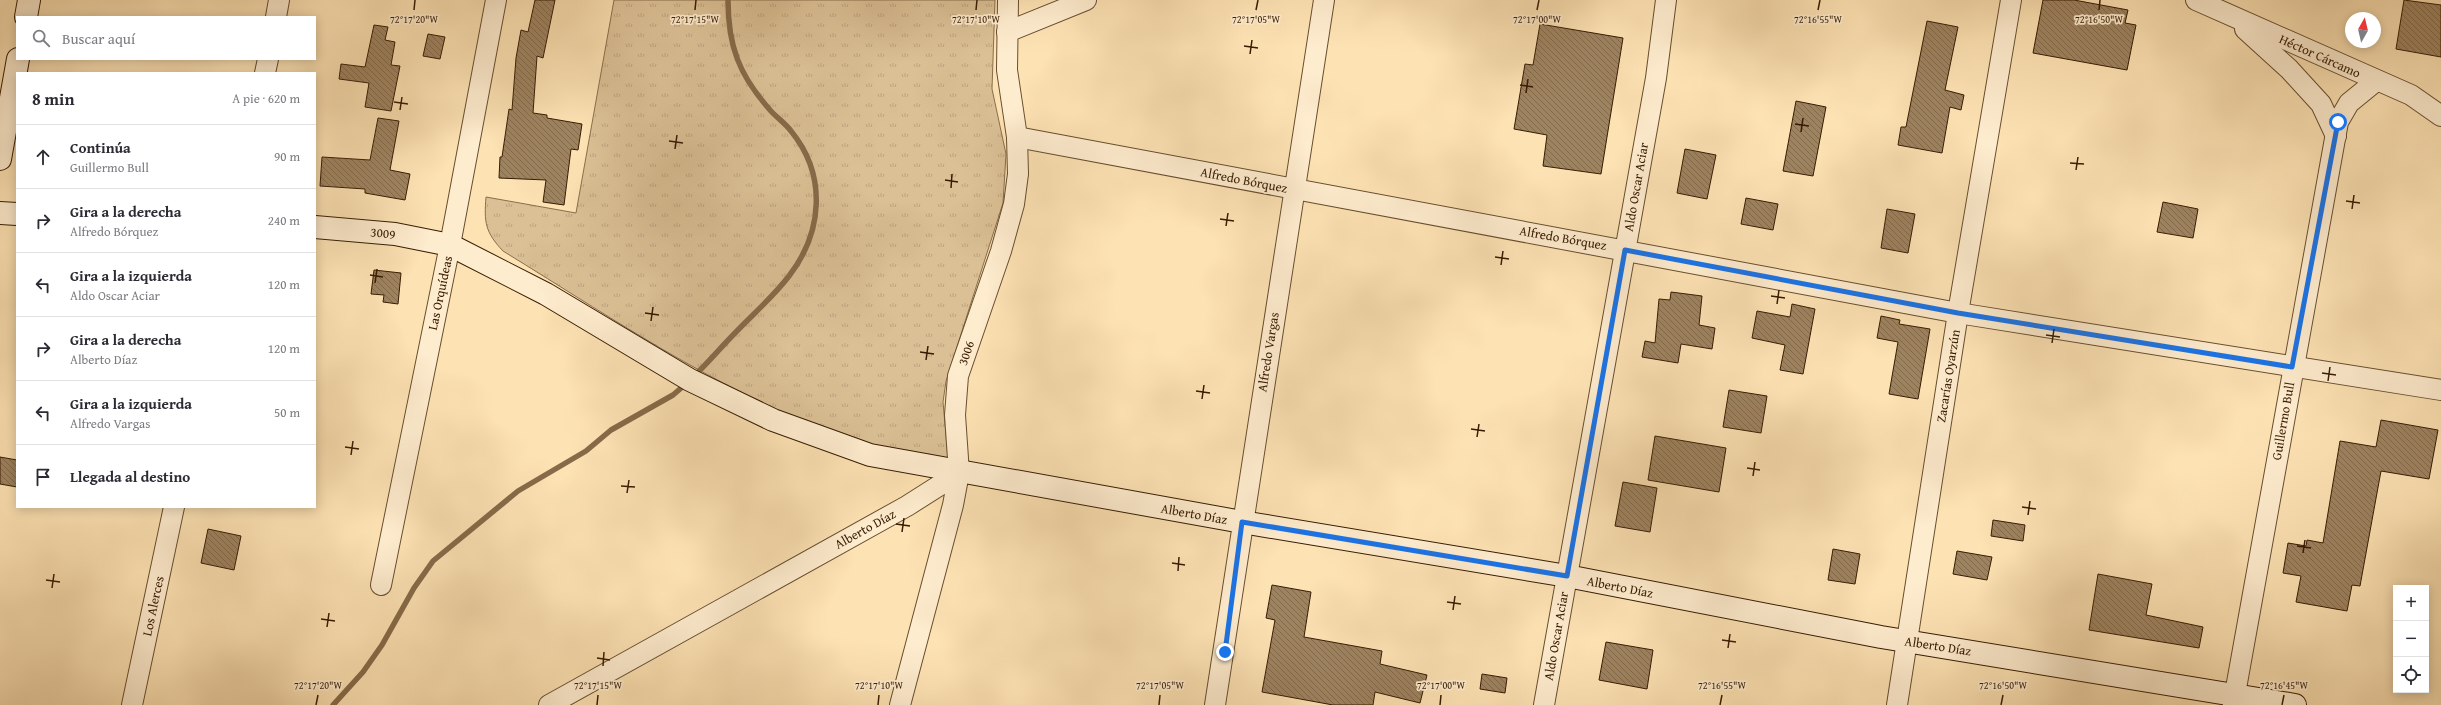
<!DOCTYPE html>
<html lang="es">
<head>
<meta charset="utf-8">
<style>
  :root { --surface:#fff; --page:#f7f7f7; --text:#2b2b33; --muted:#7c7c81; --line:#e1e1e2 }
  body { margin:0; font-family:"Gentium Book Plus",serif; background:var(--page); color:var(--text) }
  .controls { position:absolute; right:12px; bottom:12px; display:grid; overflow:hidden; border-radius:0px; box-shadow:0 2px 10px #0003 }
  .controls button { width:36px; height:36px; display:grid; place-items:center; padding:0; border:0; border-bottom:1px solid var(--line); background:var(--surface); color:var(--text); font:20px sans-serif }
  .compass { position:absolute; left:2345px; top:12px; width:36px; height:36px; border-radius:50%; background:var(--surface); box-shadow:0 2px 10px #0003; rotate:8deg }
  .stop { position:absolute; width:12px; height:12px; margin:-9px; border:3px solid #1a73e8; border-radius:50%; background:#fff }
  .stop.end { background:#1a73e8; border-color:#fff; box-shadow:0 1px 4px #0008 }
  .list { margin:0; padding:0; list-style:none }
  h2 { display:flex; justify-content:space-between; align-items:center; height:52px; margin:0; padding:0 16px; font-size:17px }
  h2 small { font-size:13px; font-weight:400; color:var(--muted) }
  .list li { display:grid; grid-template-columns:26px 1fr auto; gap:12px; align-items:center; box-sizing:border-box; height:64px; padding:0 16px; border-top:1px solid var(--line) }
  .list b { display:block; font-size:15px; white-space:nowrap }
  .list p { margin:0; font-size:13px; white-space:nowrap; color:var(--muted) }
  .list em { font-size:13px; font-style:normal; color:var(--muted) }
  .icon { flex:none; width:22px; height:22px; fill:none; stroke:currentColor; stroke-width:2; stroke-linecap:round; stroke-linejoin:round }
  .map { position:relative; flex:none; width:2441px; height:705px; overflow:hidden }
  .search { position:absolute; background:var(--surface); box-shadow:0 2px 10px #0003; left:16px; top:16px; width:300px; height:44px; display:flex; align-items:center; gap:10px; box-sizing:border-box; padding:0 14px; border-radius:0px; color:var(--muted); font-size:15px }
  .panel { position:absolute; background:var(--surface); box-shadow:0 2px 10px #0003; left:16px; top:72px; width:300px; height:436px; border-radius:0px }
  .map>svg:first-child { display:block }
</style>
</head>
<body>
<div class="map">
<svg width="2441" height="705" viewBox="0 0 2441 705">
  <defs>
    <pattern id="grass-tufts" width="24" height="20" patternUnits="userSpaceOnUse"><rect width="24" height="20" fill="#dbc095"/><path d="M3 7l-1-3M5 7V3M7 7l1-3M15 17l-1-3M17 17v-4M19 17l1-3" fill="none" stroke="#bda47f"/></pattern>
    <pattern id="building-back-hatch" width="6" height="6" patternUnits="userSpaceOnUse"><rect width="6" height="6" fill="#9e835f"/><path d="M-1 5l2 2M0 0l6 6M5-1l2 2" fill="none" stroke="#826a4c"/></pattern>
  </defs>
  <rect width="100%" height="100%" fill="#fde2b3"/>
  <filter id="stains"><feTurbulence type="fractalNoise" baseFrequency=".005" numOctaves="4"/><feColorMatrix values="0 0 0 0 .2 0 0 0 0 .09 0 0 0 0 .02 0 0 0 .5 -.17"/></filter>
  <radialGradient id="worn" r=".72"><stop offset=".6" stop-color="#630" stop-opacity="0"/><stop offset="1" stop-color="#630" stop-opacity=".3"/></radialGradient>
  <!-- grass -->
  <path fill="url(#grass-tufts)" stroke="#896e4c" d="M614 0H995L992 89 1006 154 1003 203 946 381 943 402 948 458C924 455 899 453 876 447 741 407 622 324 503 251 485 232 484 222 486 197L576 213Z"/>
  <g fill="none" stroke-linecap="round" stroke-linejoin="round">
    <!-- stream -->
    <g stroke="#866b49" stroke-width="5.5">
      <path d="M693 377C708 363 721 347 735 333 753 314 773 297 789 276 823 232 827 175 791 131 785 123 776 117 770 110 739 75 728 46 728 0"/>
      <path d="M333 705 363 672 382 645 414 588 433 561 518 491 586 451 611 430 673 395 687 383"/>
    </g>
  </g>
  <!-- building -->
  <g fill="url(#building-back-hatch)" stroke="#371c03">
    <path d="M535 0H555L543 58 537 56 533 113 547 115V118L582 124 578 150 571 149 564 205 543 202 546 180 499 178 500 157H502L509 109 512 110 516 58 521 30 528 32Z"/>
    <path d="M2043 0H2074L2128 10 2125 23 2136 25 2127 70 2033 53Z"/>
    <path d="M2404 0 2441 5V57L2396 49Z"/>
    <path d="M1927 21 1958 27 1945 90 1964 95 1961 110 1950 107 1942 153 1898 145 1901 127H1906Z"/>
    <path d="M1540 24 1623 38 1601 174 1543 166 1547 135 1514 129 1525 64 1533 65Z"/>
    <path d="M374 25 388 27 385 40 395 42 391 65 400 66 391 111 365 107 369 83 339 79 341 64 365 67Z"/>
    <path d="M428 34 445 37 440 59 423 56Z"/>
    <path d="M1796 101 1826 107 1813 176 1783 171Z"/>
    <path d="M378 118 399 121 390 170 410 174 405 200 365 193V189L320 186 322 157 370 160Z"/>
    <path d="M1685 149 1716 155 1707 199 1677 193Z"/>
    <path d="M1746 198 1778 204 1773 230 1741 224Z"/>
    <path d="M2163 202 2198 209 2193 238 2157 232Z"/>
    <path d="M1887 209 1915 214 1908 253 1881 248Z"/>
    <path d="M374 270 401 273 398 304 383 302 384 295 371 294Z"/>
    <path d="M1671 292 1702 296 1699 325 1715 328 1712 349 1681 344 1678 363 1642 357 1645 341 1655 343 1659 299 1670 300Z"/>
    <path d="M1792 304 1815 309 1803 374 1780 370 1785 345 1752 338 1757 311 1790 317Z"/>
    <path d="M1881 316 1900 320 1899 324 1930 329 1918 399 1889 394 1898 342 1877 338Z"/>
    <path d="M1729 390 1767 396 1761 433 1723 427Z"/>
    <path d="M2381 420 2438 430 2429 479 2381 471 2360 586 2352 585 2347 611 2296 602 2301 576 2283 573 2288 543 2306 546 2307 540 2323 543 2340 441 2376 447Z"/>
    <path d="M1655 436 1726 448 1719 492 1648 480Z"/>
    <path d="M0 457 17 460V487L0 484Z"/>
    <path d="M1623 482 1657 488 1650 532 1615 526Z"/>
    <path d="M1993 520 2025 525 2023 541 1991 536Z"/>
    <path d="M208 529 241 536 234 570 201 563Z"/>
    <path d="M1833 549 1860 554 1855 584 1828 580Z"/>
    <path d="M1957 551 1992 557 1987 580 1953 574Z"/>
    <path d="M2098 574 2152 584 2146 615 2203 627 2199 648 2089 630Z"/>
    <path d="M1272 585 1311 592 1304 637 1382 651 1380 664 1427 675 1420 703 1375 692 1373 705H1333L1262 692 1275 620 1266 618Z"/>
    <path d="M1606 642 1653 650 1647 689 1599 680Z"/>
    <path d="M1482 674 1507 678 1505 693 1480 689Z"/>
  </g>
  <g fill="none" stroke-linecap="round" stroke-linejoin="round">
    <defs>
      <g id="street">
        <path d="M2196 0 2411 95 2441 116"/>
        <path d="M276 17 279 0"/>
        <path d="M2245 29 2289 69 2321 104 2336 136"/>
        <path d="M1007 32 1086 0"/>
        <path d="M265 73 268 59"/>
        <path d="M1017 137 1958 313 2441 390"/>
        <path d="M381 585 450 245 496 0"/>
        <path d="M132 705 174 507"/>
        <path d="M549 705 907 506 959 473"/>
        <path d="M900 705 953 505 959 473 955 415 958 376 1001 251 1014 204 1018 174 1017 137 1007 70 1008 0"/>
        <path d="M1215 705 1324 0"/>
        <path d="M1544 705 1656 78 1666 0"/>
        <path d="M1897 705 1958 313 2011 0"/>
        <path d="M2233 705 2338 122 2349 103 2376 81"/>
      </g>
      <g id="secondary">
        <path d="M26 17 29 0"/>
        <path d="M0 159 18 59"/>
        <path d="M0 213 17 214"/>
        <path d="M315 227 395 234 450 245 546 294 690 380 773 420 870 455 1242 522 1567 576 1881 637 2295 705"/>
      </g>
    </defs>
    <!-- street casing -->
    <use href="#street" stroke="#684e2f" stroke-width="22"/>
    <!-- secondary casing -->
    <use href="#secondary" stroke="#371c03" stroke-width="24"/>
    <!-- street -->
    <use href="#street" stroke="#feecce" stroke-width="20"/>
    <!-- secondary -->
    <use href="#secondary" stroke="#feecce" stroke-width="22"/>
  </g>
  <g fill="none" stroke-linecap="round" stroke-linejoin="round">
    <!-- route -->
    <path stroke="#1a73e8" stroke-width="5" d="M1225 652 1242 522 1567 576 1625 250 1958 313 2292 367 2338 122"/>
  </g>
  <!-- ticks -->
  <path fill="none" stroke="#371c03" stroke-width="1.5" d="M414 10 415 0M695 10 696 0M976 10 977 0M1256 10 1258 0M1537 10 1539 0M1818 10 1820 0M2099 10 2100 0M1244 46 1258 48M1250 54 1252 40M1520 85 1533 87M1526 93 1528 79M394 102 408 104M400 110 402 97M1795 124 1809 126M1801 132 1803 118M669 141 683 143M675 149 677 135M2070 163 2084 164M2076 170 2078 157M945 180 958 182M951 188 952 174M2346 201 2360 203M2352 209 2354 195M1220 219 1234 221M1226 226 1228 213M1495 257 1509 259M1501 265 1503 251M370 275 383 277M375 283 377 269M1771 296 1785 298M1777 304 1779 290M645 313 659 315M651 321 653 307M2046 335 2060 337M2052 343 2054 329M920 352 934 354M926 360 928 346M2322 373 2336 375M2328 381 2330 367M1196 391 1210 393M1202 399 1204 385M1471 429 1485 431M1477 437 1479 424M345 447 359 449M351 455 353 441M1747 468 1760 470M1753 476 1755 462M621 486 635 487M627 493 629 480M2022 507 2036 509M2028 515 2030 501M896 524 910 526M902 532 904 518M2297 546 2311 548M2303 553 2305 540M1172 563 1185 565M1178 571 1179 557M46 580 60 582M52 588 54 574M1447 602 1461 604M1453 610 1455 596M321 619 335 621M327 627 329 613M1722 640 1736 642M1728 648 1730 634M597 658 610 660M603 666 604 652M316 705 318 695M597 705 598 695M878 705 879 695M1159 705 1160 695M1440 705 1441 695M1720 705 1722 695M2001 705 2003 695M2282 705 2284 695"/>
  <g text-anchor="middle" dominant-baseline="central" stroke-width="3.5" stroke-linejoin="round" paint-order="stroke">
    <!-- street labels -->
    <g font-size="13" fill="#371c03" stroke="#feecce">
      <text transform="translate(2320 56) rotate(24)">Héctor Cárcamo</text>
      <text transform="translate(1244 180) rotate(11)">Alfredo Bórquez</text>
      <text transform="translate(1636 187) rotate(-80)">Aldo Oscar Aciar</text>
      <text transform="translate(383 233) rotate(6)">3009</text>
      <text transform="translate(1563 238) rotate(10)">Alfredo Bórquez</text>
      <text transform="translate(440 293) rotate(-78)">Las Orquídeas</text>
      <text transform="translate(1268 352) rotate(-81)">Alfredo Vargas</text>
      <text transform="translate(966 353) rotate(-71)">3006</text>
      <text transform="translate(1948 376) rotate(-81)">Zacarías Oyarzún</text>
      <text transform="translate(2283 421) rotate(-80)">Guillermo Bull</text>
      <text transform="translate(1194 514) rotate(10)">Alberto Díaz</text>
      <text transform="translate(865 529) rotate(-29)">Alberto Díaz</text>
      <text transform="translate(1620 587) rotate(11)">Alberto Díaz</text>
      <text transform="translate(153 606) rotate(-78)">Los Alerces</text>
      <text transform="translate(1556 636) rotate(-80)">Aldo Oscar Aciar</text>
      <text transform="translate(1938 646) rotate(9)">Alberto Díaz</text>
    </g>
  </g>
  <g font-size="10" text-anchor="middle" fill="#371c03" stroke="#feecce" stroke-width="3.5" stroke-linejoin="round" paint-order="stroke">
    <text x="414" y="23">72°17'20"W</text>
    <text x="695" y="23">72°17'15"W</text>
    <text x="976" y="23">72°17'10"W</text>
    <text x="1256" y="23">72°17'05"W</text>
    <text x="1537" y="23">72°17'00"W</text>
    <text x="1818" y="23">72°16'55"W</text>
    <text x="2099" y="23">72°16'50"W</text>
    <text x="318" y="689">72°17'20"W</text>
    <text x="598" y="689">72°17'15"W</text>
    <text x="879" y="689">72°17'10"W</text>
    <text x="1160" y="689">72°17'05"W</text>
    <text x="1441" y="689">72°17'00"W</text>
    <text x="1722" y="689">72°16'55"W</text>
    <text x="2003" y="689">72°16'50"W</text>
    <text x="2284" y="689">72°16'45"W</text>
  </g>
  <rect width="100%" height="100%" filter="url(#stains)"/>
  <rect width="100%" height="100%" fill="url(#worn)"/>
</svg>
<div class="controls">
<button>+</button>
<button>−</button>
<button><svg class="icon" aria-label="locate" viewBox="0 0 24 24"><circle cx="12" cy="12" r="6"/><path d="M12 2v4M12 18v4M2 12h4M18 12h4"/></svg></button>
</div>
<svg class="compass" viewBox="-18 -18 36 36"><path d="M0-13l5 13h-10z" fill="#e53935"/><path d="M0 13l5-13h-10z" fill="#7c7c81"/></svg>
<div class="stop" style="left:2338px;top:122px"></div>
<div class="stop end" style="left:1225px;top:652px"></div>
<div class="search"><svg class="icon" aria-label="search" viewBox="0 0 24 24"><circle cx="10" cy="10" r="6"/><path d="M15 15l6 6"/></svg>Buscar aquí</div>
<section class="panel">
<h2>8 min<small>A pie · 620 m</small></h2>
<ul class="list">
<li><svg class="icon" aria-label="ahead" viewBox="0 0 24 24"><path d="M12 20V5M6 11l6-6 6 6"/></svg><div><b>Continúa</b><p>Guillermo Bull</p></div><em>90 m</em></li>
<li><svg class="icon" aria-label="right" viewBox="0 0 24 24"><path d="M7 20v-9h11M14 6l5 5-5 5"/></svg><div><b>Gira a la derecha</b><p>Alfredo Bórquez</p></div><em>240 m</em></li>
<li><svg class="icon" aria-label="left" viewBox="0 0 24 24"><path d="M17 20v-9H6M10 6l-5 5 5 5"/></svg><div><b>Gira a la izquierda</b><p>Aldo Oscar Aciar</p></div><em>120 m</em></li>
<li><svg class="icon" aria-label="right" viewBox="0 0 24 24"><path d="M7 20v-9h11M14 6l5 5-5 5"/></svg><div><b>Gira a la derecha</b><p>Alberto Díaz</p></div><em>120 m</em></li>
<li><svg class="icon" aria-label="left" viewBox="0 0 24 24"><path d="M17 20v-9H6M10 6l-5 5 5 5"/></svg><div><b>Gira a la izquierda</b><p>Alfredo Vargas</p></div><em>50 m</em></li>
<li><svg class="icon" aria-label="arrive" viewBox="0 0 24 24"><path d="M6 21V4h12l-3 4 3 4H6"/></svg><div><b>Llegada al destino</b></div></li>
</ul>
</section>
</div>
</body>
</html>
